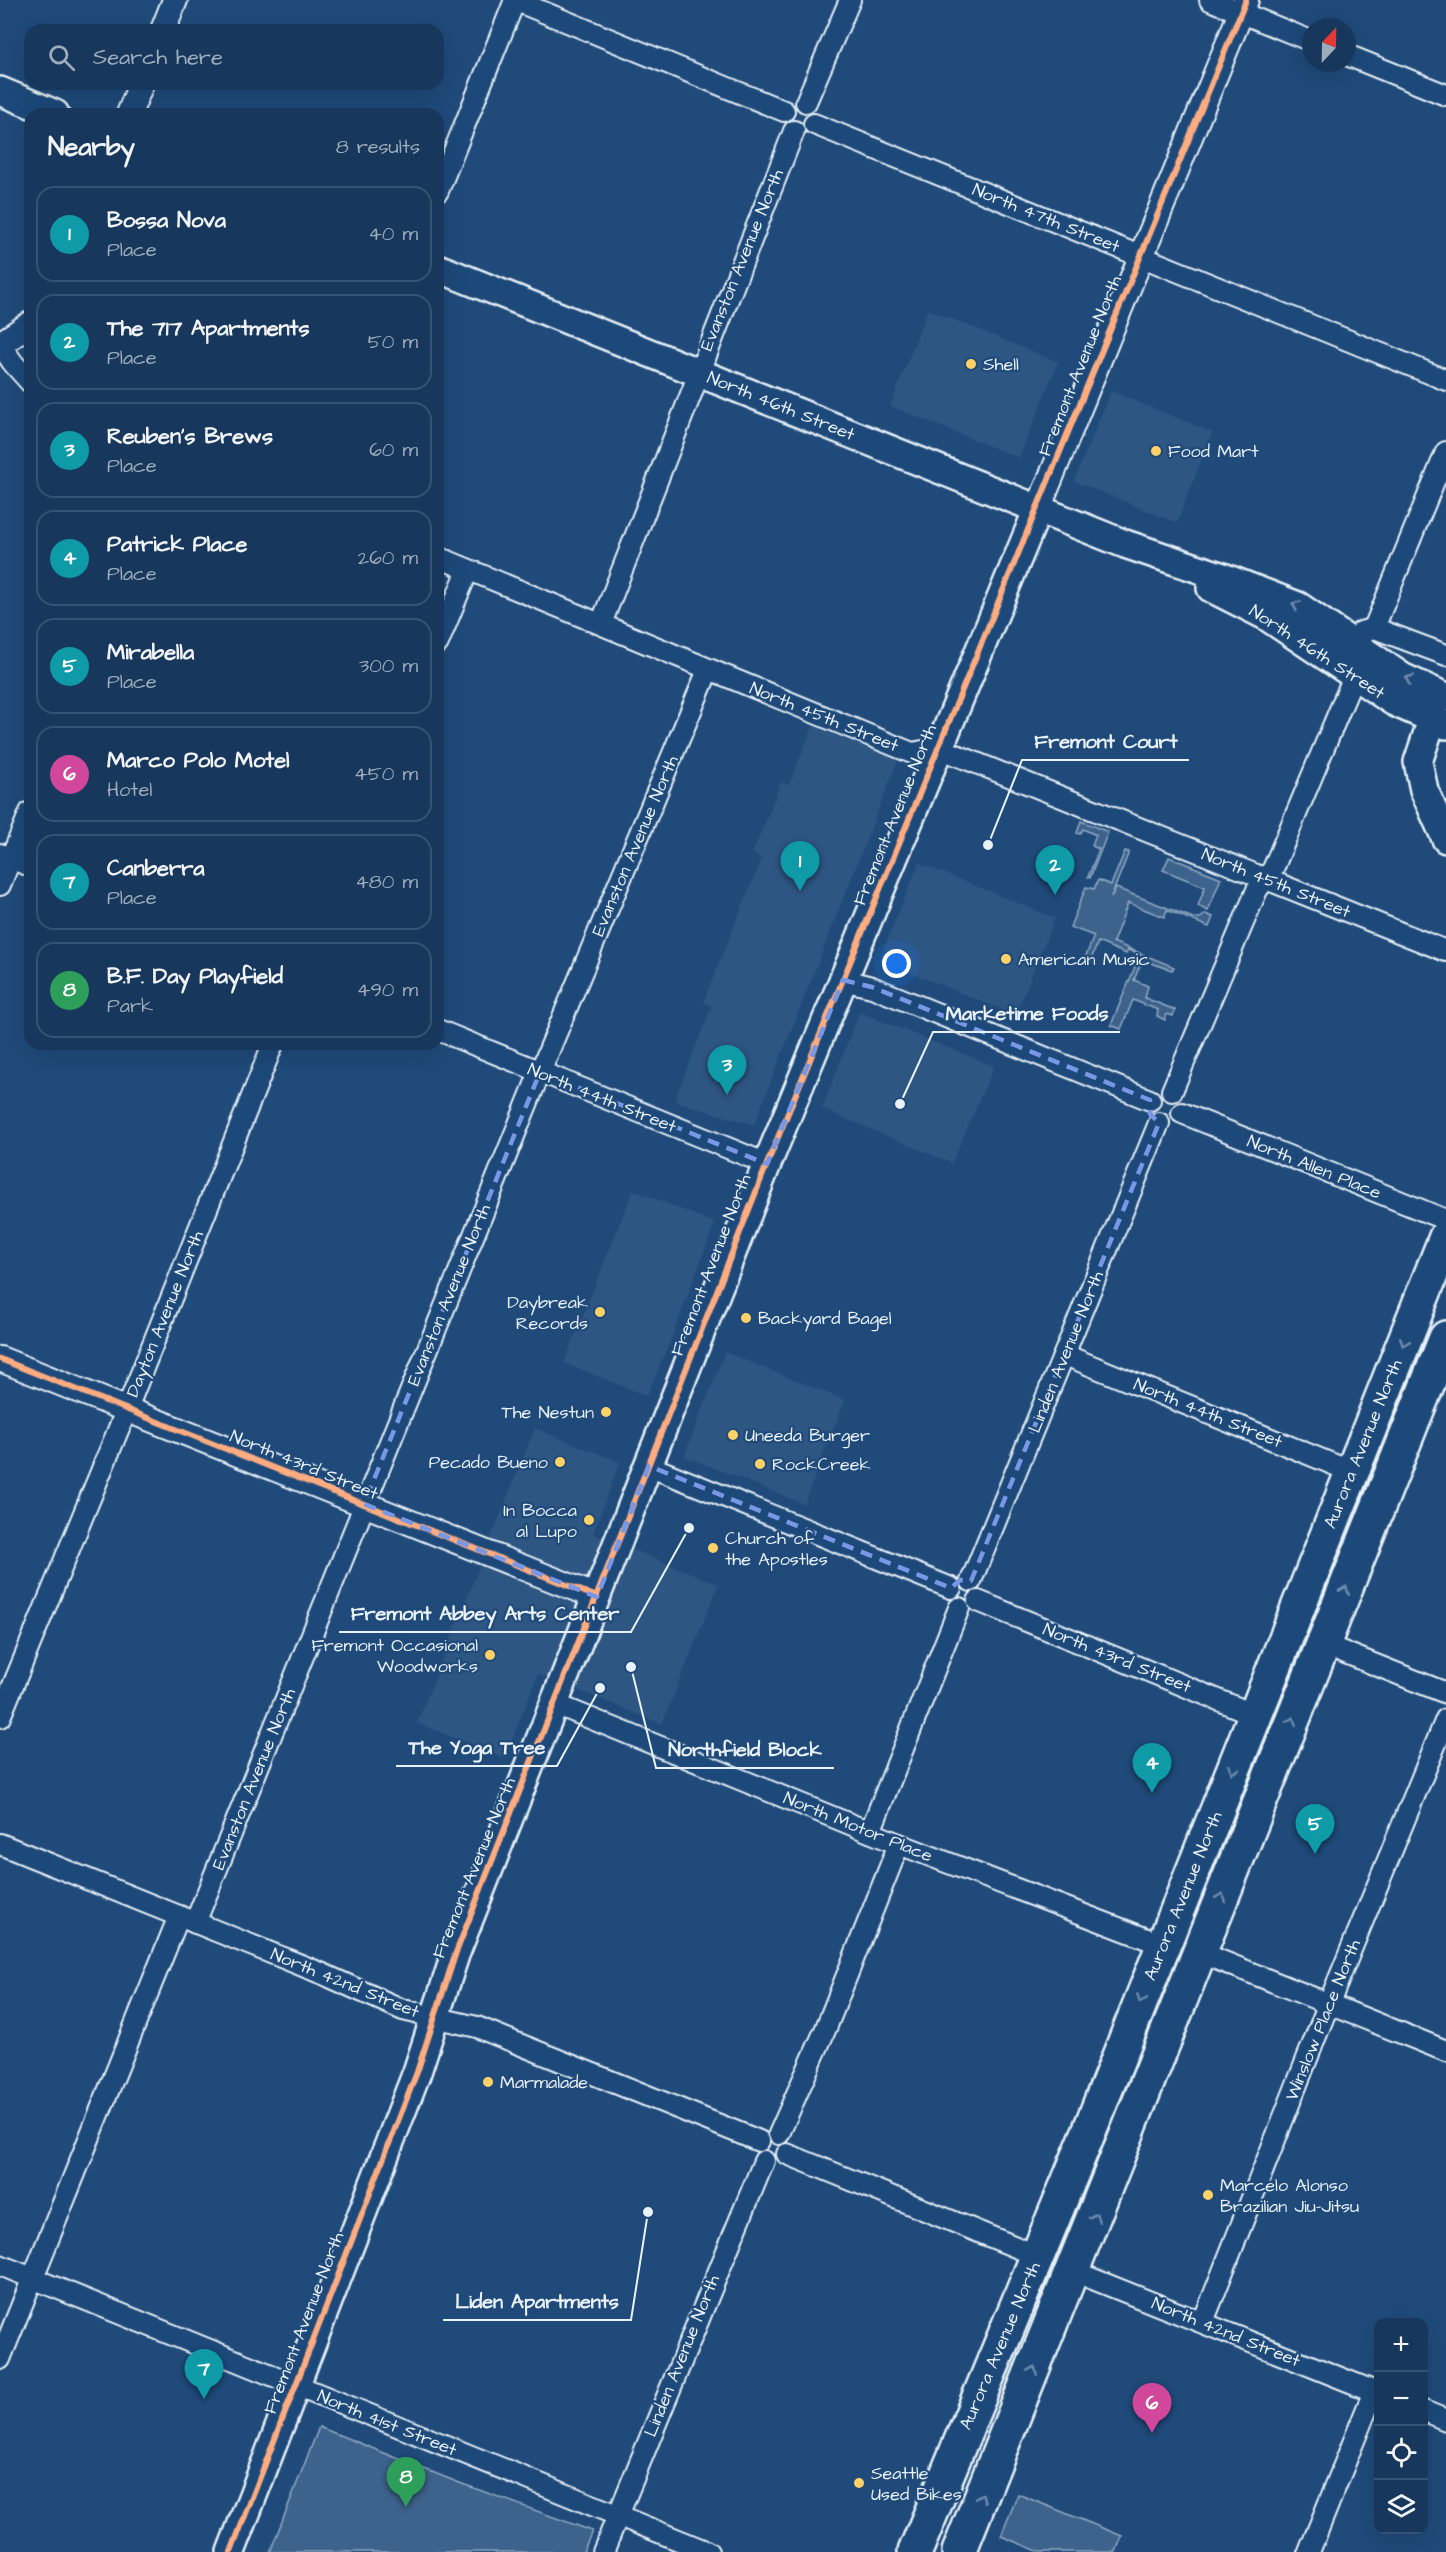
<!DOCTYPE html>
<html lang="en">
<head>
<meta charset="utf-8">
<style>
  :root { --surface:#17385c; --page:#244365; --text:#f1f3f6; --muted:#9eacbb; --line:#365272; --accent:#ffd166 }
  body { margin:0; font-family:"Architects Daughter",sans-serif; background:var(--page); color:var(--text) }
  .controls { position:absolute; right:18px; bottom:18px; display:grid; overflow:hidden; border-radius:12px; box-shadow:0 6px 24px #0002 }
  .controls button { width:54px; height:54px; display:grid; place-items:center; padding:0; border:0; border-bottom:2px solid var(--line); background:var(--surface); color:var(--text); font:30px sans-serif }
  .compass { position:absolute; left:1302px; top:18px; width:54px; height:54px; border-radius:50%; background:var(--surface); box-shadow:0 6px 24px #0002; rotate:22deg }
  .you { position:absolute; left:897px; top:964px; width:21px; height:21px; margin:-15px; border:4px solid #fff; border-radius:50%; background:#1a73e8; box-shadow:0 0 0 9px #1a73e833 }
  .badge { display:grid; place-items:center; width:39px; height:39px; border-radius:50%; background:var(--accent); color:#fff; font-size:20px; font-weight:700 }
  .pin { position:absolute; translate:-50% -50px; filter:drop-shadow(0 2px 3px #0008) }
  .pin::after { content:''; position:absolute; top:32px; width:21px; height:18px; background:inherit; clip-path:polygon(0 0,100% 0,50% 100%) }
  .list { margin:0; padding:0; list-style:none }
  h2 { display:flex; justify-content:space-between; align-items:center; height:78px; margin:0; padding:0 24px; font-size:26px }
  h2 small { font-size:20px; font-weight:400; color:var(--muted) }
  .list li { display:grid; grid-template-columns:39px 1fr auto; gap:18px; align-items:center; box-sizing:border-box; height:96px; margin:0 12px 12px; padding:0 12px; border:2px solid var(--line); border-radius:18px }
  .list b { display:block; font-size:22px; white-space:nowrap }
  .list p { margin:0; font-size:20px; white-space:nowrap; color:var(--muted) }
  .list em { font-size:20px; font-style:normal; color:var(--muted) }
  .icon { flex:none; width:33px; height:33px; fill:none; stroke:currentColor; stroke-width:2; stroke-linecap:round; stroke-linejoin:round }
  .map { position:relative; flex:none; width:1446px; height:2552px; overflow:hidden }
  .search { position:absolute; background:var(--surface); box-shadow:0 6px 24px #0002; left:24px; top:24px; width:420px; height:66px; display:flex; align-items:center; gap:15px; box-sizing:border-box; padding:0 21px; border-radius:18px; color:var(--muted); font-size:22px }
  .panel { position:absolute; background:var(--surface); box-shadow:0 6px 24px #0002; left:24px; top:108px; width:420px; height:942px; border-radius:18px }
  .map>svg:first-child { display:block }
</style>
</head>
<body>
<div class="map">
<svg width="1446" height="2552" viewBox="0 0 1446 2552">
  <rect width="100%" height="100%" fill="#1f4a7a"/>
  <filter id="ink" filterUnits="userSpaceOnUse"><feTurbulence type="fractalNoise" baseFrequency=".0167" numOctaves="2"/><feDisplacementMap in="SourceGraphic" scale="12" xChannelSelector="R" yChannelSelector="G"/><feConvolveMatrix kernelMatrix="1 2 1 2 8 2 1 2 1" color-interpolation-filters="sRGB"/></filter>
  <g filter="url(#ink)">
    <!-- built -->
    <g fill="#2e5683">
      <path d="M928 309 1058 362 1019 458 890 406Z"/>
      <path d="M1111 391 1212 432 1177 523 1074 481Z"/>
      <path d="M813 726 898 760 754 1125 674 1101 712 1006 703 1002 762 858 752 854 781 782 789 785Z"/>
      <path d="M919 863 1055 918 1015 1015 879 960Z"/>
      <path d="M859 1012 994 1066 952 1163 822 1109Z"/>
      <path d="M633 1190 715 1223 674 1332 647 1396 564 1363Z"/>
      <path d="M725 1352 845 1400 804 1504 684 1456Z"/>
      <path d="M535 1428 620 1462 593 1534 719 1584 662 1724 538 1674 505 1758 417 1723Z"/>
    </g>
    <!-- green -->
    <g fill="#3c628c" stroke="#92aac2" stroke-width="1.5">
      <path d="M1081 821 1108 832 1090 878 1088 877 1099 849 1092 846 1096 835 1083 829 1080 834 1077 833Z"/>
      <path d="M1125 851 1129 852 1111 897 1116 888 1193 918H1200L1206 914 1213 917 1209 927 1167 910 1164 917 1128 903 1113 942 1174 967 1172 970 1142 960 1134 980 1148 986 1145 998 1175 1010 1173 1016 1167 1014 1165 1020 1157 1016 1158 1010 1133 1000 1121 1029 1111 1025 1140 955 1128 950 1126 954 1098 942 1089 965 1083 963 1094 936 1070 927 1086 887 1094 889 1098 880 1111 885Z"/>
      <path d="M1169 857 1221 878 1208 911 1198 906 1205 887 1163 870Z"/>
      <path d="M319 2427 457 2482 592 2531 583 2552H270Z"/>
      <path d="M1018 2494 1122 2536 1116 2552H1040L1001 2536Z"/>
    </g>
    <g fill="none" stroke-linecap="round" stroke-linejoin="round">
      <defs>
        <g id="minor">
          <path d="M514 0 784 111"/>
          <path d="M1210 0 1311 41"/>
          <path d="M1347 55 1446 95"/>
          <path d="M806 102 850 0"/>
          <path d="M814 124 1446 380"/>
          <path d="M438 191 515 0"/>
          <path d="M0 344 13 363 30 382"/>
          <path d="M438 557 912 753 939 748 1446 951"/>
          <path d="M601 624 794 131"/>
          <path d="M1374 628 1446 452"/>
          <path d="M1361 632 1374 628 1446 655"/>
          <path d="M438 643 468 570"/>
          <path d="M0 854 30 866"/>
          <path d="M0 885 30 812"/>
          <path d="M843 980 872 987 1150 1100"/>
          <path d="M438 1030 767 1164"/>
          <path d="M1172 1091 1257 890 1273 869 1354 676"/>
          <path d="M1182 1113 1446 1220"/>
          <path d="M1065 1355 1352 1472"/>
          <path d="M649 1466 951 1588"/>
          <path d="M971 1581 1159 1123"/>
          <path d="M978 1601 1255 1715"/>
          <path d="M1323 1644 1446 1693"/>
          <path d="M555 1704 899 1844 1163 1945"/>
          <path d="M0 1717 126 1411 273 1044"/>
          <path d="M870 1832 959 1608"/>
          <path d="M0 1844 323 1974 403 2010 477 2027 759 2141"/>
          <path d="M195 1923 540 1072 708 670"/>
          <path d="M1199 1952 1446 2051"/>
          <path d="M779 2134 826 2028 899 1844"/>
          <path d="M787 2154 1038 2256"/>
          <path d="M0 2265 708 2552"/>
          <path d="M1073 2271 1378 2393"/>
          <path d="M1203 2322 1329 2003 1446 1719"/>
          <path d="M0 2359 179 1916"/>
          <path d="M1424 2411 1446 2420"/>
          <path d="M603 2552 764 2161"/>
          <path d="M1309 2552 1374 2391"/>
        </g>
        <g id="tertiary">
          <path d="M163 30 175 0"/>
          <path d="M129 114 141 84"/>
          <path d="M0 344 30 324"/>
          <path d="M1038 509 1246 0"/>
          <path d="M0 1359 597 1597"/>
        </g>
        <g id="secondary">
          <path d="M0 91 55 114"/>
          <path d="M438 268 1125 544 1223 577 1298 606 1402 677 1446 697"/>
          <path d="M1211 588 1266 616 1394 702 1446 725"/>
          <path d="M1432 720 1418 762 1424 790 1446 839"/>
          <path d="M231 2552 417 2072 455 1955 767 1164 1038 509"/>
        </g>
        <g id="trunk">
          <path d="M915 2552 1088 2134 1446 1237"/>
          <path d="M959 2552 1446 1338"/>
        </g>
      </defs>
      <!-- minor casing -->
      <use href="#minor" stroke="#e8f1f8" stroke-width="24"/>
      <!-- tertiary casing -->
      <use href="#tertiary" stroke="#e8f1f8" stroke-width="28"/>
      <!-- secondary casing -->
      <use href="#secondary" stroke="#e8f1f8" stroke-width="32"/>
      <!-- trunk casing -->
      <use href="#trunk" stroke="#e8f1f8" stroke-width="38"/>
      <!-- minor -->
      <use href="#minor" stroke="#1f4a7a" stroke-width="20"/>
      <!-- tertiary -->
      <use href="#tertiary" stroke="#1f4a7a" stroke-width="24"/>
      <!-- secondary -->
      <use href="#secondary" stroke="#1f4a7a" stroke-width="27"/>
      <!-- trunk -->
      <use href="#trunk" stroke="#1f4a7a" stroke-width="33"/>
      <defs>
        <g id="cycleway">
          <path d="M0 1359 597 1597"/>
          <path d="M231 2552 417 2072 455 1955 767 1164 1246 0"/>
        </g>
      </defs>
      <!-- cycleway casing -->
      <use href="#cycleway" stroke="#1f4a7a" stroke-width="10"/>
      <!-- cycleway -->
      <use href="#cycleway" stroke="#ffac80" stroke-width="6"/>
    </g>
    <!-- one-way arrows -->
    <defs><path id="oneway-chevron" d="M-2-3.5L2.5 0L-2 3.5" fill="none" stroke-width="1.6" stroke-linecap="round" stroke-linejoin="round" transform="scale(1.5)"/></defs>
    <g stroke="#6f8dac">
      <use href="#oneway-chevron" transform="translate(1296 605) rotate(-155)"/>
      <use href="#oneway-chevron" transform="translate(1409 679) rotate(-156)"/>
      <use href="#oneway-chevron" transform="translate(1404 1342) rotate(112)"/>
      <use href="#oneway-chevron" transform="translate(1345 1590) rotate(-68)"/>
      <use href="#oneway-chevron" transform="translate(1292 1721) rotate(-68)"/>
      <use href="#oneway-chevron" transform="translate(1233 1770) rotate(112)"/>
      <use href="#oneway-chevron" transform="translate(1221 1897) rotate(-68)"/>
      <use href="#oneway-chevron" transform="translate(1141 1999) rotate(112)"/>
      <use href="#oneway-chevron" transform="translate(1095 2217) rotate(-68)"/>
      <use href="#oneway-chevron" transform="translate(1033 2370) rotate(-68)"/>
      <use href="#oneway-chevron" transform="translate(981 2498) rotate(-68)"/>
    </g>
  </g>
  <!-- marked area -->
  <path fill="none" stroke="#7897e6" stroke-width="4.5" stroke-dasharray="12 8" stroke-linejoin="round" d="M843 980 872 987 1150 1100V1114L1159 1123 971 1581 960 1580 951 1588 649 1466 597 1597 364 1504 540 1072 767 1164Z"/>
  <!-- markers -->
  <g fill="#ffd166" stroke="#1f4a7a" stroke-width="2">
    <circle cx="971" cy="364" r="6"/>
    <circle cx="1156" cy="451" r="6"/>
    <circle cx="1006" cy="959" r="6"/>
    <circle cx="600" cy="1312" r="6"/>
    <circle cx="746" cy="1318" r="6"/>
    <circle cx="606" cy="1412" r="6"/>
    <circle cx="733" cy="1435" r="6"/>
    <circle cx="560" cy="1462" r="6"/>
    <circle cx="760" cy="1464" r="6"/>
    <circle cx="589" cy="1520" r="6"/>
    <circle cx="713" cy="1548" r="6"/>
    <circle cx="490" cy="1655" r="6"/>
    <circle cx="488" cy="2082" r="6"/>
    <circle cx="1208" cy="2195" r="6"/>
    <circle cx="859" cy="2483" r="6"/>
  </g>
  <g text-anchor="middle" dominant-baseline="central" stroke-width="4.5" stroke-linejoin="round" paint-order="stroke">
    <!-- street labels -->
    <g font-size="18" fill="#e8f1f8" stroke="#1f4a7a">
      <text transform="translate(1046 218) rotate(22)">North 47th Street</text>
      <text transform="translate(742 260) rotate(-68)">Evanston Avenue North</text>
      <text transform="translate(1080 366) rotate(-68)">Fremont Avenue North</text>
      <text transform="translate(781 406) rotate(22)">North 46th Street</text>
      <text transform="translate(1317 652) rotate(33)">North 46th Street</text>
      <text transform="translate(824 717) rotate(22)">North 45th Street</text>
      <text transform="translate(895 815) rotate(-68)">Fremont Avenue North</text>
      <text transform="translate(635 846) rotate(-67)">Evanston Avenue North</text>
      <text transform="translate(1276 883) rotate(22)">North 45th Street</text>
      <text transform="translate(602 1098) rotate(22)">North 44th Street</text>
      <text transform="translate(1314 1167) rotate(22)">North Allen Place</text>
      <text transform="translate(711 1265) rotate(-69)">Fremont Avenue North</text>
      <text transform="translate(449 1295) rotate(-68)">Evanston Avenue North</text>
      <text transform="translate(165 1314) rotate(-68)">Dayton Avenue North</text>
      <text transform="translate(1066 1352) rotate(-68)">Linden Avenue North</text>
      <text transform="translate(1208 1413) rotate(22)">North 44th Street</text>
      <text transform="translate(1363 1444) rotate(-68)">Aurora Avenue North</text>
      <text transform="translate(304 1465) rotate(22)">North 43rd Street</text>
      <text transform="translate(1117 1658) rotate(22)">North 43rd Street</text>
      <text transform="translate(254 1779) rotate(-68)">Evanston Avenue North</text>
      <text transform="translate(858 1827) rotate(22)">North Motor Place</text>
      <text transform="translate(474 1868) rotate(-68)">Fremont Avenue North</text>
      <text transform="translate(1183 1896) rotate(-68)">Aurora Avenue North</text>
      <text transform="translate(345 1983) rotate(22)">North 42nd Street</text>
      <text transform="translate(1323 2020) rotate(-68)">Winslow Place North</text>
      <text transform="translate(304 2323) rotate(-69)">Fremont Avenue North</text>
      <text transform="translate(1226 2332) rotate(22)">North 42nd Street</text>
      <text transform="translate(1000 2346) rotate(-67)">Aurora Avenue North</text>
      <text transform="translate(682 2356) rotate(-68)">Linden Avenue North</text>
      <text transform="translate(387 2423) rotate(22)">North 41st Street</text>
    </g>
    <!-- poi labels -->
    <g font-size="18" fill="#e8f1f8" stroke="#1f4a7a" text-anchor="start">
      <text x="983" y="364">Shell</text>
      <text x="1168" y="451">Food Mart</text>
      <text x="1018" y="959">American Music</text>
      <text x="588" y="1302" text-anchor="end">Daybreak<tspan x="588" dy="21">Records</tspan></text>
      <text x="758" y="1318">Backyard Bagel</text>
      <text x="594" y="1412" text-anchor="end">The Nestun</text>
      <text x="745" y="1435">Uneeda Burger</text>
      <text x="548" y="1462" text-anchor="end">Pecado Bueno</text>
      <text x="772" y="1464">RockCreek</text>
      <text x="577" y="1510" text-anchor="end">In Bocca<tspan x="577" dy="21">al Lupo</tspan></text>
      <text x="725" y="1538">Church of<tspan x="725" dy="21">the Apostles</tspan></text>
      <text x="478" y="1645" text-anchor="end">Fremont Occasional<tspan x="478" dy="21">Woodworks</tspan></text>
      <text x="500" y="2082">Marmalade</text>
      <text x="1220" y="2185">Marcelo Alonso<tspan x="1220" dy="21">Brazilian Jiu-Jitsu</tspan></text>
      <text x="871" y="2473">Seattle<tspan x="871" dy="21">Used Bikes</tspan></text>
    </g>
  </g>
  <!-- callouts -->
  <path fill="none" stroke="#e8f1f8" stroke-width="2" d="M988 845L1022 760H1189M900 1104L933 1032H1120M689 1528L631 1632H339M600 1688L557 1766H396M631 1667L656 1768H834M648 2212L631 2320H443"/>
  <g fill="#e8f1f8" stroke="#1f4a7a" stroke-width="2">
    <circle cx="988" cy="845" r="6"/>
    <circle cx="900" cy="1104" r="6"/>
    <circle cx="689" cy="1528" r="6"/>
    <circle cx="600" cy="1688" r="6"/>
    <circle cx="631" cy="1667" r="6"/>
    <circle cx="648" cy="2212" r="6"/>
  </g>
  <g font-size="20" text-anchor="middle" font-weight="bold" fill="#e8f1f8" stroke="#1f4a7a" stroke-width="4.5" stroke-linejoin="round" paint-order="stroke">
    <text x="1106" y="748">Fremont Court</text>
    <text x="1027" y="1020">Marketime Foods</text>
    <text x="485" y="1620">Fremont Abbey Arts Center</text>
    <text x="477" y="1754">The Yoga Tree</text>
    <text x="745" y="1756">Northfield Block</text>
    <text x="537" y="2308">Liden Apartments</text>
  </g>
</svg>
<div class="controls">
<button>+</button>
<button>−</button>
<button><svg class="icon" aria-label="locate" viewBox="0 0 24 24"><circle cx="12" cy="12" r="6"/><path d="M12 2v4M12 18v4M2 12h4M18 12h4"/></svg></button>
<button><svg class="icon" aria-label="layers" viewBox="0 0 24 24"><path d="M12 4l9 5-9 5-9-5zM3 14l9 5 9-5"/></svg></button>
</div>
<svg class="compass" viewBox="-18 -18 36 36"><path d="M0-13l5 13h-10z" fill="#e53935"/><path d="M0 13l5-13h-10z" fill="#9eacbb"/></svg>
<div class="you"></div>
<div class="pin badge" style="left:800px;top:891px;background:#0f9aa8">1</div>
<div class="pin badge" style="left:1055px;top:895px;background:#0f9aa8">2</div>
<div class="pin badge" style="left:727px;top:1095px;background:#0f9aa8">3</div>
<div class="pin badge" style="left:1152px;top:1793px;background:#0f9aa8">4</div>
<div class="pin badge" style="left:1315px;top:1854px;background:#0f9aa8">5</div>
<div class="pin badge" style="left:1152px;top:2433px;background:#d1479c">6</div>
<div class="pin badge" style="left:204px;top:2399px;background:#0f9aa8">7</div>
<div class="pin badge" style="left:406px;top:2507px;background:#2e9e5b">8</div>
<div class="search"><svg class="icon" aria-label="search" viewBox="0 0 24 24"><circle cx="10" cy="10" r="6"/><path d="M15 15l6 6"/></svg>Search here</div>
<section class="panel">
<h2>Nearby<small>8 results</small></h2>
<ul class="list">
<li><span class="badge" style="background:#0f9aa8">1</span><div><b>Bossa Nova</b><p>Place</p></div><em>40 m</em></li>
<li><span class="badge" style="background:#0f9aa8">2</span><div><b>The 717 Apartments</b><p>Place</p></div><em>50 m</em></li>
<li><span class="badge" style="background:#0f9aa8">3</span><div><b>Reuben’s Brews</b><p>Place</p></div><em>60 m</em></li>
<li><span class="badge" style="background:#0f9aa8">4</span><div><b>Patrick Place</b><p>Place</p></div><em>260 m</em></li>
<li><span class="badge" style="background:#0f9aa8">5</span><div><b>Mirabella</b><p>Place</p></div><em>300 m</em></li>
<li><span class="badge" style="background:#d1479c">6</span><div><b>Marco Polo Motel</b><p>Hotel</p></div><em>450 m</em></li>
<li><span class="badge" style="background:#0f9aa8">7</span><div><b>Canberra</b><p>Place</p></div><em>480 m</em></li>
<li><span class="badge" style="background:#2e9e5b">8</span><div><b>B.F. Day Playfield</b><p>Park</p></div><em>490 m</em></li>
</ul>
</section>
</div>
</body>
</html>
